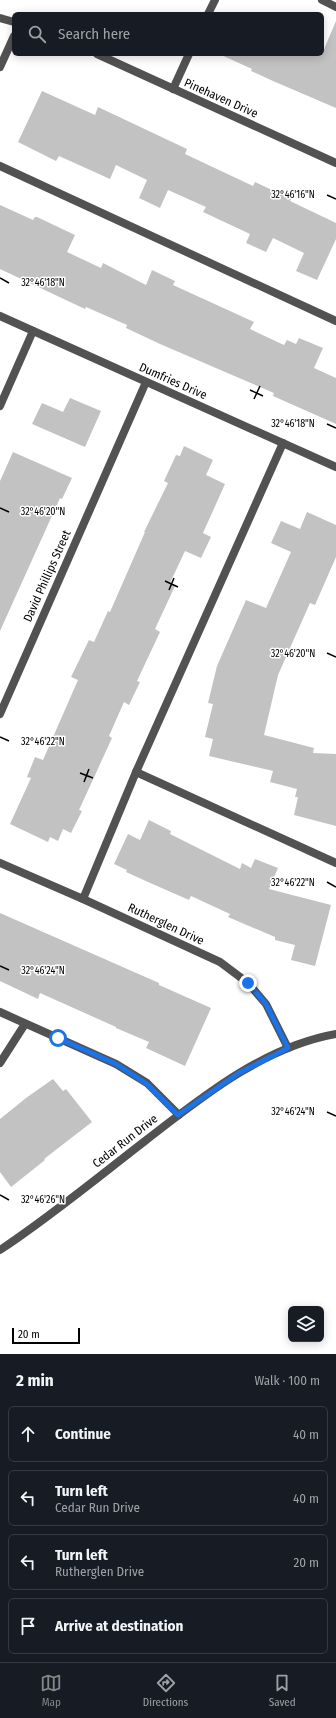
<!DOCTYPE html>
<html lang="en">
<head>
<meta charset="utf-8">
<style>
  :root { --surface:#171b24; --page:#242831; --text:#f1f3f6; --muted:#9ea1a6; --line:#363941; --accent:#858687 }
  body { margin:0; font-family:"Fira Sans Condensed",sans-serif; background:var(--page); color:var(--text) }
  .controls { position:absolute; right:12px; bottom:12px; display:grid; overflow:hidden; border-radius:6px; box-shadow:0 2px 10px #0003 }
  .controls button { width:36px; height:36px; display:grid; place-items:center; padding:0; border:0; border-bottom:1px solid var(--line); background:var(--surface); color:var(--text); font:20px sans-serif }
  .scale { position:absolute; left:12px; bottom:10px; width:68px; box-sizing:border-box; padding-left:4px; border:2px solid #000; border-top:0; font-size:11px; line-height:14px; white-space:nowrap; color:#000; -webkit-text-stroke:3px #fff; paint-order:stroke }
  .stop { position:absolute; width:12px; height:12px; margin:-9px; border:3px solid #1a73e8; border-radius:50%; background:#fff }
  .stop.end { background:#1a73e8; border-color:#fff; box-shadow:0 1px 4px #0008 }
  .list { margin:0; padding:0; list-style:none }
  h2 { display:flex; justify-content:space-between; align-items:center; height:52px; margin:0; padding:0 16px; font-size:17px }
  h2 small { font-size:13px; font-weight:400; color:var(--muted) }
  .list li { display:grid; grid-template-columns:26px 1fr auto; gap:12px; align-items:center; box-sizing:border-box; height:56px; margin:0 8px 8px; padding:0 8px; border:1px solid var(--line); border-radius:6px }
  .list b { display:block; font-size:15px; white-space:nowrap }
  .list p { margin:0; font-size:13px; white-space:nowrap; color:var(--muted) }
  .list em { font-size:13px; font-style:normal; color:var(--muted) }
  .icon { flex:none; width:22px; height:22px; fill:none; stroke:currentColor; stroke-width:2; stroke-linecap:round; stroke-linejoin:round }
  .map { position:relative; flex:none; width:336px; height:1354px; overflow:hidden }
  .search { position:absolute; background:var(--surface); box-shadow:0 2px 10px #0003; left:12px; right:12px; top:12px; height:44px; display:flex; align-items:center; gap:10px; box-sizing:border-box; padding:0 14px; border-radius:6px; color:var(--muted); font-size:15px }
  .sheet { height:308px; background:var(--surface) }
  nav { display:flex; justify-content:space-around; align-items:center; box-sizing:border-box; height:56px; border-top:1px solid var(--line); background:var(--surface); font-size:11px; color:var(--muted) }
  nav a { display:grid; justify-items:center; gap:2px }
  nav .on { color:var(--accent) }
  .map>svg:first-child { display:block }
</style>
</head>
<body>
<div class="map">
<svg width="336" height="1354" viewBox="0 0 336 1354">
  <rect width="100%" height="100%" fill="#fff"/>
  <!-- building -->
  <g fill="#c2c2c2">
    <path d="M336 21V108L273 81 251 71 252 69 219 54H322Z"/>
    <path d="M42 91 95 115 98 107 187 149 185 154 253 186 255 182 291 199 290 201 336 223V239L317 280 296 271 304 253 273 238 266 252 246 243 250 234 203 212 206 207 168 190 160 208 139 198 147 180 116 165 110 179 59 156 56 161 18 142Z"/>
    <path d="M0 205 33 220 35 217H37L75 235 67 252 101 268 103 263 146 285 152 270 175 281 173 285 254 322 250 329 284 345 287 340 296 344 299 338 323 348 314 368 336 378V424L273 396 274 393 160 344 126 328 127 325 86 307 85 309 0 269Z"/>
    <path d="M70 398 101 411 85 447 32 424 42 403 63 412Z"/>
    <path d="M184 446 213 460 206 475 225 484 203 533 211 537 201 558 185 551 170 583 175 586 155 629 160 632 137 681 140 682 129 705 124 702 109 736 112 738 79 810 82 811 71 833 63 829 58 841 50 837 48 842 10 824 31 778 27 777 35 757 43 760 78 680 71 677 89 640 94 642 108 611 110 612 145 532H144L168 483 164 481 176 455 180 456Z"/>
    <path d="M13 452 72 478 62 499 60 498 0 631V481Z"/>
    <path d="M307 512 336 525V557L315 605 310 603 278 675 264 735 314 748 313 753 336 754V826L294 815 298 797H295L297 789 270 782 273 771 209 756 213 739 205 737 213 704 208 703 217 666 246 600 266 608 291 552 271 543 281 521 300 529Z"/>
    <path d="M149 820 171 831 170 834 240 869 242 863 251 868 255 859 278 868 269 889 331 905 315 966 291 960 295 945 275 940V937L228 917 230 914 191 896 189 900 148 882 126 872 127 870 114 864 128 834 140 840Z"/>
    <path d="M0 913 159 983V985L211 1008 185 1066 146 1048 149 1042 116 1028V1027L40 993 38 999 0 981Z"/>
    <path d="M53 1079 63 1091 66 1089 92 1122 44 1159 45 1160 11 1187 0 1172V1119L26 1098Z"/>
  </g>
  <g fill="none" stroke-linecap="round" stroke-linejoin="round">
    <!-- lane -->
    <g stroke="#525252" stroke-width="8">
      <path d="M322 0 336 7"/>
      <path d="M0 166 336 321"/>
      <path d="M0 406 33 331"/>
      <path d="M136 772 283 443"/>
      <path d="M83 899 136 772 336 863"/>
      <path d="M0 1012 116 1064 147 1083 179 1115"/>
      <path d="M0 1063 25 1024"/>
    </g>
    <!-- street -->
    <g stroke="#525252" stroke-width="8">
      <path d="M208 14 215 0"/>
      <path d="M0 18 14 22"/>
      <path d="M97 54 336 163"/>
      <path d="M0 67 14 36"/>
      <path d="M173 89 189 54"/>
      <path d="M0 316 336 467"/>
      <path d="M0 714 146 382"/>
      <path d="M0 863 83 899 220 962 248 983 266 1004 288 1048"/>
      <path d="M0 1250C50 1217 97 1178 145 1141 202 1097 263 1047 336 1034"/>
    </g>
  </g>
  <g fill="none" stroke-linecap="round" stroke-linejoin="round">
    <!-- route -->
    <path stroke="#1a73e8" stroke-width="5" d="M58 1038 116 1064 147 1084 178 1115 239 1073 288 1048 266 1004 248 983"/>
  </g>
  <!-- ticks -->
  <path fill="none" stroke="#000" stroke-width="1.5" d="M327 195 336 199M0 278 9 283M250 390 263 396M254 399 260 386M327 424 336 428M0 508 9 512M165 581 178 587M169 590 174 578M327 653 336 657M0 737 9 741M80 773 93 778M84 782 89 769M327 882 336 887M0 966 9 970M327 1112 336 1116M0 1195 9 1200"/>
  <g text-anchor="middle" dominant-baseline="central" stroke-width="3" stroke-linejoin="round" paint-order="stroke">
    <!-- street labels -->
    <g font-size="12" fill="#000" stroke="#fff">
      <text transform="translate(221 98) rotate(24)">Pinehaven Drive</text>
      <text transform="translate(173 381) rotate(24)">Dumfries Drive</text>
      <text transform="translate(47 576) rotate(-66)">David Phillips Street</text>
      <text transform="translate(166 924) rotate(25)">Rutherglen Drive</text>
      <text transform="translate(125 1141) rotate(-38)">Cedar Run Drive</text>
    </g>
  </g>
  <g font-size="10" text-anchor="middle" fill="#000" stroke="#fff" stroke-width="3" stroke-linejoin="round" paint-order="stroke">
    <text x="293" y="198">32°46'16"N</text>
    <text x="43" y="286">32°46'18"N</text>
    <text x="293" y="427">32°46'18"N</text>
    <text x="43" y="515">32°46'20"N</text>
    <text x="293" y="657">32°46'20"N</text>
    <text x="43" y="745">32°46'22"N</text>
    <text x="293" y="886">32°46'22"N</text>
    <text x="43" y="974">32°46'24"N</text>
    <text x="293" y="1115">32°46'24"N</text>
    <text x="43" y="1203">32°46'26"N</text>
  </g>
</svg>
<div class="controls">
<button><svg class="icon" aria-label="layers" viewBox="0 0 24 24"><path d="M12 4l9 5-9 5-9-5zM3 14l9 5 9-5"/></svg></button>
</div>
<div class="scale">20 m</div>
<div class="stop" style="left:58px;top:1038px"></div>
<div class="stop end" style="left:248px;top:983px"></div>
<div class="search"><svg class="icon" aria-label="search" viewBox="0 0 24 24"><circle cx="10" cy="10" r="6"/><path d="M15 15l6 6"/></svg>Search here</div>
</div>
<section class="sheet">
<h2>2 min<small>Walk · 100 m</small></h2>
<ul class="list">
<li><svg class="icon" aria-label="ahead" viewBox="0 0 24 24"><path d="M12 20V5M6 11l6-6 6 6"/></svg><div><b>Continue</b></div><em>40 m</em></li>
<li><svg class="icon" aria-label="left" viewBox="0 0 24 24"><path d="M17 20v-9H6M10 6l-5 5 5 5"/></svg><div><b>Turn left</b><p>Cedar Run Drive</p></div><em>40 m</em></li>
<li><svg class="icon" aria-label="left" viewBox="0 0 24 24"><path d="M17 20v-9H6M10 6l-5 5 5 5"/></svg><div><b>Turn left</b><p>Rutherglen Drive</p></div><em>20 m</em></li>
<li><svg class="icon" aria-label="arrive" viewBox="0 0 24 24"><path d="M6 21V4h12l-3 4 3 4H6"/></svg><div><b>Arrive at destination</b></div></li>
</ul>
</section>
<nav>
<a class="on"><svg class="icon" aria-label="map" viewBox="0 0 24 24"><path d="M3 6l6-2 6 2 6-2v14l-6 2-6-2-6 2zM9 4v14M15 6v14"/></svg>Map</a>
<a><svg class="icon" aria-label="directions" viewBox="0 0 24 24"><path d="M12 3l9 9-9 9-9-9zM9 14v-3h6M13 9l2 2-2 2"/></svg>Directions</a>
<a><svg class="icon" aria-label="saved" viewBox="0 0 24 24"><path d="M7 4h10v16l-5-4-5 4z"/></svg>Saved</a>
</nav>
</body>
</html>
